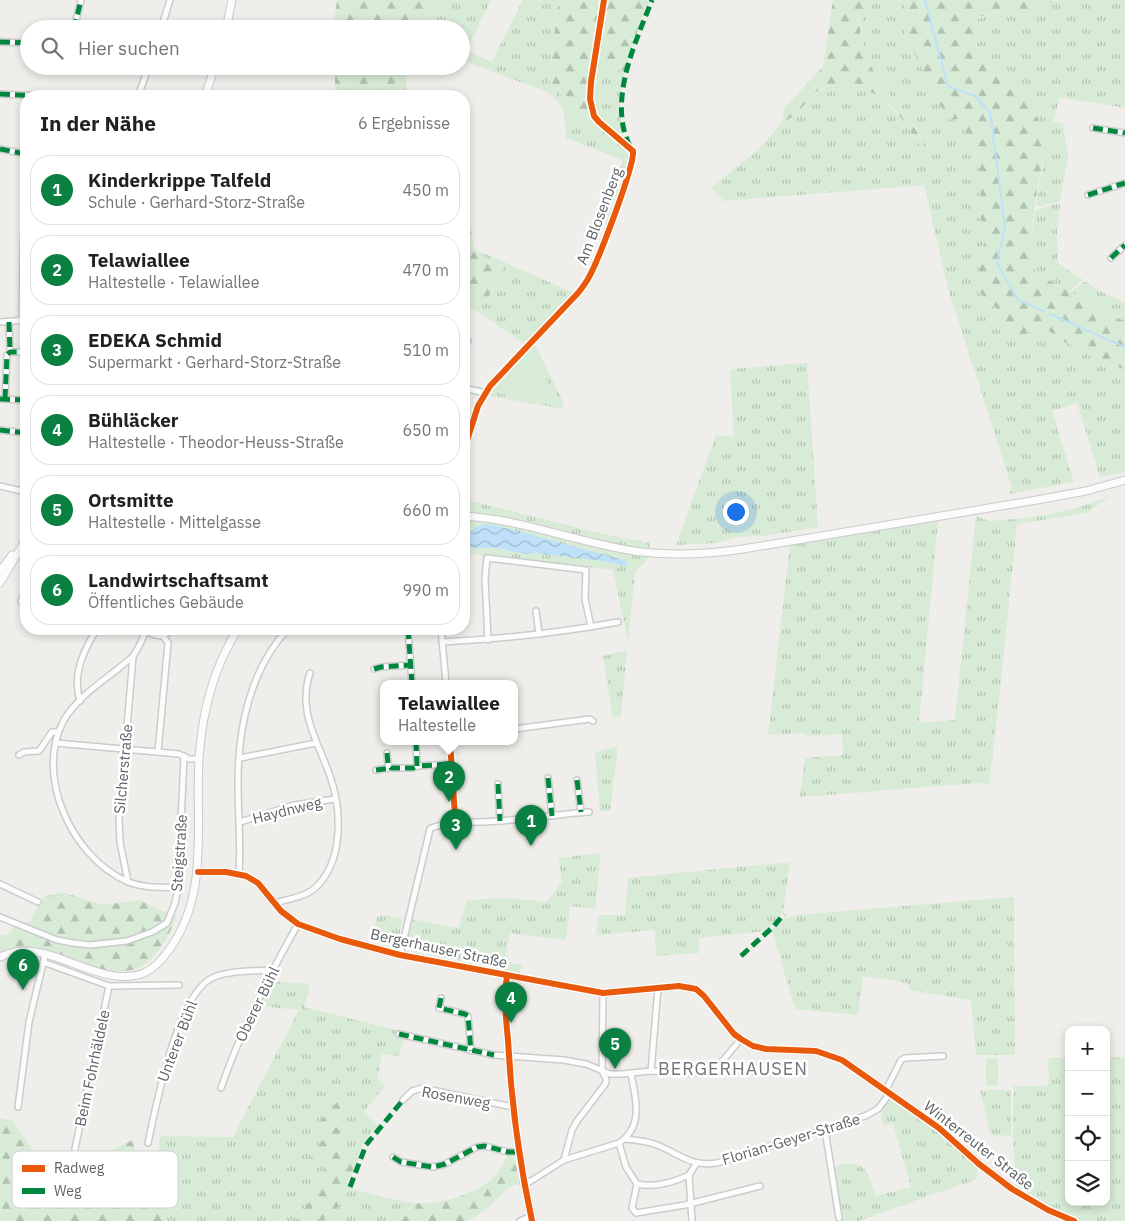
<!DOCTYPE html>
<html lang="de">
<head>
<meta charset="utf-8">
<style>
  :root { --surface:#fff; --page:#f2f2f2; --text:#202124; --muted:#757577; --line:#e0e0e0; --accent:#0b8043 }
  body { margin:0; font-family:"IBM Plex Sans",sans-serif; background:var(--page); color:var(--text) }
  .controls { position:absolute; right:15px; bottom:15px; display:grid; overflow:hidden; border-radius:10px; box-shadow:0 2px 8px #0003 }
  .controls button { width:45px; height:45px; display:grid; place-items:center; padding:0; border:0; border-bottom:1px solid var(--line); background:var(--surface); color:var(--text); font:25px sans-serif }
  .you { position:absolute; left:735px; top:511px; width:18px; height:18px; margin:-12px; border:4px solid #fff; border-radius:50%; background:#1a73e8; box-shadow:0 0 0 8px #1a73e833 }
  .badge { display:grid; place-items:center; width:32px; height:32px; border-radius:50%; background:var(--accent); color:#fff; font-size:16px; font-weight:700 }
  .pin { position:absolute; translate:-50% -41px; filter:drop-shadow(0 1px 2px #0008) }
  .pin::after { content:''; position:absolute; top:26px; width:18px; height:15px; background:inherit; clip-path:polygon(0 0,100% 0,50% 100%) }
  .popup { position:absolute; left:380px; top:680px; width:138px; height:65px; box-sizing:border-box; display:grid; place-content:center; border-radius:10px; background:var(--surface); filter:drop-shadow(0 1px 4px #0005); font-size:16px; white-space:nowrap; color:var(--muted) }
  .popup b { font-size:19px; color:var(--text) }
  .popup::after { content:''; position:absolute; left:50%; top:100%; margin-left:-10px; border:10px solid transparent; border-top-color:var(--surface) }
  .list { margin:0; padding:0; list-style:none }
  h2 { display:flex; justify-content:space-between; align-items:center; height:65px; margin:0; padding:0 20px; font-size:21px }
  h2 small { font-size:16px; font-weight:400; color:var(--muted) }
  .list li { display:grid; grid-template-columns:32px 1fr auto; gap:15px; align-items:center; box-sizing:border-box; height:70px; margin:0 10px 10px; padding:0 10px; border:1px solid var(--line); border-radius:20px }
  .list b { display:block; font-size:19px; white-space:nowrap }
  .list p { margin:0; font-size:16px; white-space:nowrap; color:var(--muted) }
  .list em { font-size:16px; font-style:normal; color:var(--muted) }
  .icon { flex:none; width:28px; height:28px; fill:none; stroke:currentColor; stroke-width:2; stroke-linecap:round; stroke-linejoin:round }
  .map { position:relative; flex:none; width:1125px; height:1221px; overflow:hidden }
  .search { position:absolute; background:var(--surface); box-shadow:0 2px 8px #0003; left:20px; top:20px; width:450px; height:55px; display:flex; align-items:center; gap:12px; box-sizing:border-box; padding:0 18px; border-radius:28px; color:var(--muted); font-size:19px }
  .panel { position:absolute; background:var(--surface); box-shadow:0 2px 8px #0003; left:20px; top:90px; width:450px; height:545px; border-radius:20px }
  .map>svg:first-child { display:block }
</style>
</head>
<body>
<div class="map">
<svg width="1125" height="1221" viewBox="0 0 1125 1221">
  <defs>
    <pattern id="grass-tufts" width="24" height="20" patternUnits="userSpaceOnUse" patternTransform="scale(1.25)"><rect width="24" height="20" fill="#d8ebd6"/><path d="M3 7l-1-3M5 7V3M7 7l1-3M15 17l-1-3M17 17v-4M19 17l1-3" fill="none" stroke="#b2c2b1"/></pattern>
    <pattern id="forest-firs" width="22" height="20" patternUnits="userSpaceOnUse" patternTransform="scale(1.25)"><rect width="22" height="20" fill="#d8ebd6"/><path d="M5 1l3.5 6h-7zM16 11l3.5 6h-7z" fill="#b2c2b1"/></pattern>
    <pattern id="water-waves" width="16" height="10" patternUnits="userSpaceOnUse" patternTransform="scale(1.25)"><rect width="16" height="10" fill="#bfe0f9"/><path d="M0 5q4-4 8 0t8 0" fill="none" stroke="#9eb9cd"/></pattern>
  </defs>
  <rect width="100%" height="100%" fill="#efeeea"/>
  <!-- grass -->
  <g fill="url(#grass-tufts)">
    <path d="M437 0H491L466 51 492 62 523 0H561L557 10 549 81C560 92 566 98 569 114L598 136 603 131C614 139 631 145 631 161L614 212 604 233 607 215 623 160 566 138C565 115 567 107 547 92L461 60V29H420Z"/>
    <path d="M872 0H904L907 17 904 33 922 68 963 118 969 140 982 178 979 212 986 238 978 263 981 294 1003 317 1020 348 1030 331 1042 326 1066 343 1125 370V472L1100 477 1077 403 1052 411 1074 482 1009 494 1012 488 948 288 924 185 724 201 711 188 760 148 782 122 793 117 811 97 827 86H853L866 89 879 95 903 121 921 147 926 146 916 128 879 83 868 61 860 35 863 16Z"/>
    <path d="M1058 0H1125V108L1060 97 1053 122 1063 123 1068 157 1060 201 1042 206 1036 205 1045 152 1015 82 986 62 980 55 977 46V19L1011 7 1017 17Z"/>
    <path d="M594 66 625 71C620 92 618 111 623 132L617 136 596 115 591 97Z"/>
    <path d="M1060 203 1057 235 1058 263 1083 280 1069 291C1061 286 1042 278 1037 273 1026 262 1034 224 1035 210Z"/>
    <path d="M474 251 481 252 574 293 533 339 525 344 480 313 464 306V296L486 302 504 267Z"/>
    <path d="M1085 281 1096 289 1125 303V321L1097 310 1071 292Z"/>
    <path d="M535 344 561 398 564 409 489 396 492 392 557 403 531 348Z"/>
    <path d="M807 363 818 527 764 536 737 537 716 543 676 545 716 435 734 437 730 371 733 369Z"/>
    <path d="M1110 496 1087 513 1017 524 997 719 989 784 978 783 800 797 805 758 843 755 842 734 808 736 803 733 768 735 790 544 938 521 919 723 955 720 976 515 983 519 990 521C1031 519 1073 512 1110 496Z"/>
    <path d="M471 501 598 533 650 543 649 557 635 573 628 641 613 570 464 553V527L467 523Z"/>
    <path d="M627 651 621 716 613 718 603 656Z"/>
    <path d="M618 746 610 811H600L595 752Z"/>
    <path d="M601 853 595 909 570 906 566 940 510 933 504 961 522 965 520 973 412 951 409 948 407 942 411 919 459 928 467 900 508 898 546 902 562 882 559 858Z"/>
    <path d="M790 862 783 911 780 917 766 931 699 938V953L656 956 655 930 596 935 599 915H625L628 878Z"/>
    <path d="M1014 897 1015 1055H976L971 1000 909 990 908 983 863 976 858 1015 795 1009 772 930 783 919 797 915Z"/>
    <path d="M383 915 403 919 398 940 386 945 372 937 370 928 375 926 377 917Z"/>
    <path d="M271 981 307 984 310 988 304 1007 396 1030 404 1039 399 1056 382 1054 377 1079 385 1086 364 1111 378 1125 364 1142 347 1183 349 1188 387 1198 413 1203 402 1221H168L153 1194 139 1174 136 1159 159 1157 160 1136 233 1137 299 1010 259 1006Z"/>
    <path d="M1125 1057V1221H1081L1040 1203V1201L1016 1187 1013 1136 1014 1086H1046L1049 1083 1048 1058H1069V1202H1106V1058Z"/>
    <path d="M980 1090H1011V1136L991 1135Z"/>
    <path d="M894 1100 942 1135 977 1168V1179L858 1221H841L840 1217 842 1215 834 1168C838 1166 841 1165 846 1164 867 1160 870 1179 876 1196L911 1187 893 1123 884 1126C881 1114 880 1104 894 1100Z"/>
  </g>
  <!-- forest -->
  <g fill="url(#forest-firs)">
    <path d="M337 0H437L420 29H333Z"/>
    <path d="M561 0H650L638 29 625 71 591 65C588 92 587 108 603 131L598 136 569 114C566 98 560 92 549 81L557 10Z"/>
    <path d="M833 0H872C866 11 861 20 860 33 860 38 862 43 864 48 875 86 907 111 926 146L921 147C900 116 884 86 843 86 838 86 831 85 827 86 811 92 804 108 792 117 789 119 785 121 782 122L785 107 823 67Z"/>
    <path d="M904 0H1058L1017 17 1010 7 977 18 980 32C963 61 1012 72 1023 90 1032 105 1040 123 1045 139 1048 148 1043 157 1042 165 1037 190 1024 254 1037 274L1069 291 1097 310 1125 321V370L1066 343 1042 326 1030 331 1020 348C1009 328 1000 308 981 294L978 263 986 238 979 212 982 178 969 140 963 118 948 120 904 33 907 17Z"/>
    <path d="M334 66H408L406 77 407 96H336Z"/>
    <path d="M464 218 471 231 474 251 504 267 486 302 464 296Z"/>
    <path d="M62 892 103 905 140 900 177 917C170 932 163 947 151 959 119 992 59 948 22 947 15 947 7 950 0 952V935L10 934 14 926 30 921 44 897Z"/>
    <path d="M340 1099H344L348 1103 333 1124 340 1130 319 1166 305 1179 300 1175 327 1133 321 1120Z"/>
    <path d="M0 1118 13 1121 32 1149 62 1172 133 1140 139 1174 153 1194 168 1221H0Z"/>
    <path d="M339 1145 359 1158 347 1182 349 1188 345 1198 340 1205 322 1221 314 1218 311 1221H296L315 1194 333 1154Z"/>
    <path d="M508 1155 514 1158 520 1183 508 1188 488 1208 468 1221H402L413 1203C439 1206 478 1194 496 1175 501 1170 504 1161 508 1155Z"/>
  </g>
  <!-- garden -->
  <g fill="#d8ebd6">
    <path d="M531 348 557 403 492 392Z"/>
    <rect x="986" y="1058" width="12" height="28"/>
  </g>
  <!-- water -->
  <path fill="url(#water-waves)" d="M484 524 502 527 624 560 628 563 625 566 603 561 537 553 526 554 510 551 500 548H473L465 546 464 538C470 532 476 526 484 524Z"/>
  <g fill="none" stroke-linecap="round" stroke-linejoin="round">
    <!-- stream -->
    <g stroke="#bfe0f9" stroke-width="2">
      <path d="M925 0 948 86 975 96 990 112 1005 226 997 263 1018 300 1044 311"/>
      <path d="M1050 314 1125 347"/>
    </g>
    <defs>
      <g id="street">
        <path d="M74 29 81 0"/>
        <path d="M161 29 170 0"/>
        <path d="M0 42 29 43"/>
        <path d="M0 94 40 96"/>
        <path d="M138 96 149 66"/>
        <path d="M1093 128 1125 133"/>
        <path d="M0 149 26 154"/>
        <path d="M1088 195 1125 183"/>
        <path d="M1111 258 1125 245"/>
        <path d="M22 320 23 246 26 206"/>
        <path d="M0 322 26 320"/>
        <path d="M9 322 10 352"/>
        <path d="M464 340 468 341"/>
        <path d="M464 388 485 393"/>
        <path d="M0 399 26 400"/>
        <path d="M5 399 7 355 10 352H26"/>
        <path d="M0 430 26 433"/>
        <path d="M464 450 478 406 490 386 578 293C582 288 586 283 589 277 598 261 635 165 633 151L599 122 594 116 590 99 591 82 604 0"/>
        <path d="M0 486 26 492"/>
        <path d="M21 601 26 591"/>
        <path d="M536 611 539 634"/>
        <path d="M147 629C143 637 139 648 133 656 130 660 123 664 119 668 100 683 76 699 64 720 34 774 71 856 126 881 141 888 161 887 178 888"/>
        <path d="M408 629 412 683"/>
        <path d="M441 629 446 683"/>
        <path d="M146 631 155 635 163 636 173 629"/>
        <path d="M488 640 485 578 487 558 586 570 585 599 591 627"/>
        <path d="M442 642C501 639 559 633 618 622"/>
        <path d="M374 669 381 667 411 665"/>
        <path d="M80 701C72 675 83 651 97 629"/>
        <path d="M514 729 590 719 593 721"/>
        <path d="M416 741 417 766 452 764"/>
        <path d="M450 741 455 816 451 824"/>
        <path d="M56 743 179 754 189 759H199"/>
        <path d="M158 752 168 643 163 636"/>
        <path d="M387 753 388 764 391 768H413L417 766"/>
        <path d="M19 755 24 752 39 751 52 732H58"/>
        <path d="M240 758 316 743"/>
        <path d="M376 770 391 768"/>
        <path d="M548 778 552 816"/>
        <path d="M577 780 581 812"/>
        <path d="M498 784 500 821"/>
        <path d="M240 822 294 805 335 799"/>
        <path d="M239 874C241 843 238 813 238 782 238 729 250 669 288 629"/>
        <path d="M128 882 120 842 119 820 133 657"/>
        <path d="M0 884 38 902"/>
        <path d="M274 903C286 900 304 897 314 889 344 863 342 810 330 776 318 741 297 712 310 673"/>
        <path d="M0 917 57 940 73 943 90 945 127 941 152 932 167 923 175 903 178 888 184 756"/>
        <path d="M400 955 430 829C441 821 484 823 499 821 529 819 559 814 589 812"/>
        <path d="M43 962 109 986 179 985"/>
        <path d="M441 998 439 1008 465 1014 468 1016 471 1051"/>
        <path d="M399 1034 494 1055 564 1060 586 1064 610 1074H622L651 1071 688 1073 707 1072 718 1066 741 1039"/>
        <path d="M651 1071 658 988"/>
        <path d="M221 1088C241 1030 268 977 298 924"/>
        <path d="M886 1090 901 1060 905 1058 943 1056"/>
        <path d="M403 1100 412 1091 422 1088 513 1107"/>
        <path d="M18 1107 29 1022 45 955"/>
        <path d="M825 1130 839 1218"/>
        <path d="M625 1139C636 1140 647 1141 657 1145 680 1154 690 1167 717 1163L865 1116 878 1109 890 1093"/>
        <path d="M148 1143C156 1106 177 995 212 978 224 971 259 970 273 971"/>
        <path d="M619 1143 626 1167 637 1184 632 1208 636 1213 685 1205 760 1186"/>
        <path d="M75 1149 109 986"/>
        <path d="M393 1157 401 1162 433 1167 445 1164 477 1147 485 1146 508 1152H518"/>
        <path d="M564 1160 572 1130 577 1121 606 1083V1079L602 1071 603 993"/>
        <path d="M523 1183 531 1181 564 1160 619 1143C644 1126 636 1099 631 1074"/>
        <path d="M637 1184C655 1188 672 1183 689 1175"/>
        <path d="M520 1221 531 1216"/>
        <path d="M692 1221 689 1175 696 1164"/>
      </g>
      <g id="secondary">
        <path d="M226 29 232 0"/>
        <path d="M205 96 215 66"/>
        <path d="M465 516C525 520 581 544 641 552 675 556 709 554 743 549L1037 500 1086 491 1125 480"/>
        <path d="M0 571 12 555"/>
        <path d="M0 583 26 539"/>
        <path d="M198 872H226L246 876 258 883 281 911 298 924 340 939 400 955 603 993 679 986 696 989 704 996 734 1034 741 1039 753 1046 766 1049 816 1051 842 1060 939 1128 979 1164 1012 1189 1048 1210 1074 1221"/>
        <path d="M0 957C7 954 14 951 22 951 60 949 105 988 144 973 155 968 162 960 169 950 210 894 195 823 199 759 202 713 213 668 238 629"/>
        <path d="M507 976C503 997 506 1018 508 1040 511 1101 519 1161 532 1221"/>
      </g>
    </defs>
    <!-- street casing -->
    <use href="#street" stroke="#cbcccc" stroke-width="8"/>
    <!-- secondary casing -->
    <use href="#secondary" stroke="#cacacb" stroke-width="9"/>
    <!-- street -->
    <use href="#street" stroke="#fdfcfc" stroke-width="5"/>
    <!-- secondary -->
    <use href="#secondary" stroke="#fdfcfc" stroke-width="7"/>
    <!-- quiet -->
    <g stroke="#00873e" stroke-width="5" stroke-dasharray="10 5" stroke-linecap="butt">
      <path d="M74 29 81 0"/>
      <path d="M0 42 29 43"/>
      <path d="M0 94 40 96"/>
      <path d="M1093 128 1125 133"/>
      <path d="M630 146C612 112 626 66 639 33 643 22 648 11 652 0"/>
      <path d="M0 149 26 154"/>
      <path d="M1088 195 1125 183"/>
      <path d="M1111 258 1125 245"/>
      <path d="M9 322 10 352"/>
      <path d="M464 340 468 341"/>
      <path d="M0 399 26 400"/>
      <path d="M5 399 7 355 10 352H26"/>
      <path d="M0 430 26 433"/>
      <path d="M408 629 412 683"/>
      <path d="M374 669 381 667 411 665"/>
      <path d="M416 741 417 766 452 764"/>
      <path d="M387 753 388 764 391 768H413L417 766"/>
      <path d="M376 770 391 768"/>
      <path d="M548 778 552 816"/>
      <path d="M577 780 581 812"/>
      <path d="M498 784 500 821"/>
      <path d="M741 956 774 926 784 914"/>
      <path d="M441 998 439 1008 465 1014 468 1016 471 1051"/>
      <path d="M399 1034 494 1055"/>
      <path d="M393 1157 401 1162 433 1167 445 1164 477 1147 485 1146 508 1152H518"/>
      <path d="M350 1187 366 1145 403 1100"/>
    </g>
    <defs>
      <g id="cycleway">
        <path d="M464 450 478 406 490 386 578 293C582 288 586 283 589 277 598 261 635 165 633 151L599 122 594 116 590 99 591 82 604 0"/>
        <path d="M450 741 455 816 451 824"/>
        <path d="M198 872H226L246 876 258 883 281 911 298 924 340 939 400 955 603 993 679 986 696 989 704 996 734 1034 741 1039 753 1046 766 1049 816 1051 842 1060 939 1128 979 1164 1012 1189 1048 1210 1074 1221"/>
        <path d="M507 976C503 997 506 1018 508 1040 511 1101 519 1161 532 1221"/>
      </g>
    </defs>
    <!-- cycleway casing -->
    <use href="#cycleway" stroke="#fff" stroke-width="9"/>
    <!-- cycleway -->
    <use href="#cycleway" stroke="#e8590c" stroke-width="6"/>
  </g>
  <g text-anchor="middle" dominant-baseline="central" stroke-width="5" stroke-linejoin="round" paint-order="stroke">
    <!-- street labels -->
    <g font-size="15" fill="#5f6368" stroke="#fff">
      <text transform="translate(599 216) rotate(-69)">Am Blosenberg</text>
      <text transform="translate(123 769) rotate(-85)">Silcherstraße</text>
      <text transform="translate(287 810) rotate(-14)">Haydnweg</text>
      <text transform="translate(179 853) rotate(-86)">Steigstraße</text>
      <text transform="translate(439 948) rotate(12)">Bergerhauser Straße</text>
      <text transform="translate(257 1004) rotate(-64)">Oberer Bühl</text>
      <text transform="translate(177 1041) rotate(-69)">Unterer Bühl</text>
      <text transform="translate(92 1068) rotate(-78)">Beim Fohrhäldele</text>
      <text transform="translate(456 1097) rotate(10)">Rosenweg</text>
      <text transform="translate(791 1139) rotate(-17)">Florian-Geyer-Straße</text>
      <text transform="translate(979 1145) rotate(38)">Winterreuter Straße</text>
    </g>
    <!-- quarter labels -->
    <g font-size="18" letter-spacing="1" fill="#70757a" stroke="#fff">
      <text x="733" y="1068">BERGERHAUSEN</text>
    </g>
  </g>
  <!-- legend -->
  <rect x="12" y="1151" width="166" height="57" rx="8" fill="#fff" stroke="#cfd0d2" stroke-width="1"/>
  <rect x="22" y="1165" width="23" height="7" fill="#e8590c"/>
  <rect x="22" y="1188" width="23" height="6" fill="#00873e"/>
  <g font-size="14" fill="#5f6368">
    <text x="54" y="1173">Radweg</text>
    <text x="54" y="1196">Weg</text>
  </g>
</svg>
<div class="controls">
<button>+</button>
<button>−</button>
<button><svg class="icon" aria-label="locate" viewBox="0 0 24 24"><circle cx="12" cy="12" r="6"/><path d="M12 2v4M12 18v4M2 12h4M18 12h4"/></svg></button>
<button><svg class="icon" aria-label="layers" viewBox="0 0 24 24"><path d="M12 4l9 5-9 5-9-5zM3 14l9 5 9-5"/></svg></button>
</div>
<div class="you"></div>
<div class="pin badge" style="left:531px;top:846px">1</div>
<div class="pin badge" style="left:449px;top:802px">2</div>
<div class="popup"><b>Telawiallee</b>Haltestelle</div>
<div class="pin badge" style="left:456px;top:850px">3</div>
<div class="pin badge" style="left:511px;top:1023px">4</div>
<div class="pin badge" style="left:615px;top:1069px">5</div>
<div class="pin badge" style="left:23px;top:990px">6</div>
<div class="search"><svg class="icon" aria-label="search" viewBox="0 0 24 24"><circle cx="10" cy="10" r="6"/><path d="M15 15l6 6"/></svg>Hier suchen</div>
<section class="panel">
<h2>In der Nähe<small>6 Ergebnisse</small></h2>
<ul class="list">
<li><span class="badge">1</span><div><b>Kinderkrippe Talfeld</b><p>Schule · Gerhard-Storz-Straße</p></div><em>450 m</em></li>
<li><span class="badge">2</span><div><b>Telawiallee</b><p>Haltestelle · Telawiallee</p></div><em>470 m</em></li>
<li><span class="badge">3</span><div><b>EDEKA Schmid</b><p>Supermarkt · Gerhard-Storz-Straße</p></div><em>510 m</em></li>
<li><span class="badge">4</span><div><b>Bühläcker</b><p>Haltestelle · Theodor-Heuss-Straße</p></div><em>650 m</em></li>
<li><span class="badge">5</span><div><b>Ortsmitte</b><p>Haltestelle · Mittelgasse</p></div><em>660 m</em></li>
<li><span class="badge">6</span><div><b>Landwirtschaftsamt</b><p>Öffentliches Gebäude</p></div><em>990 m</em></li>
</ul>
</section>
</div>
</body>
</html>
